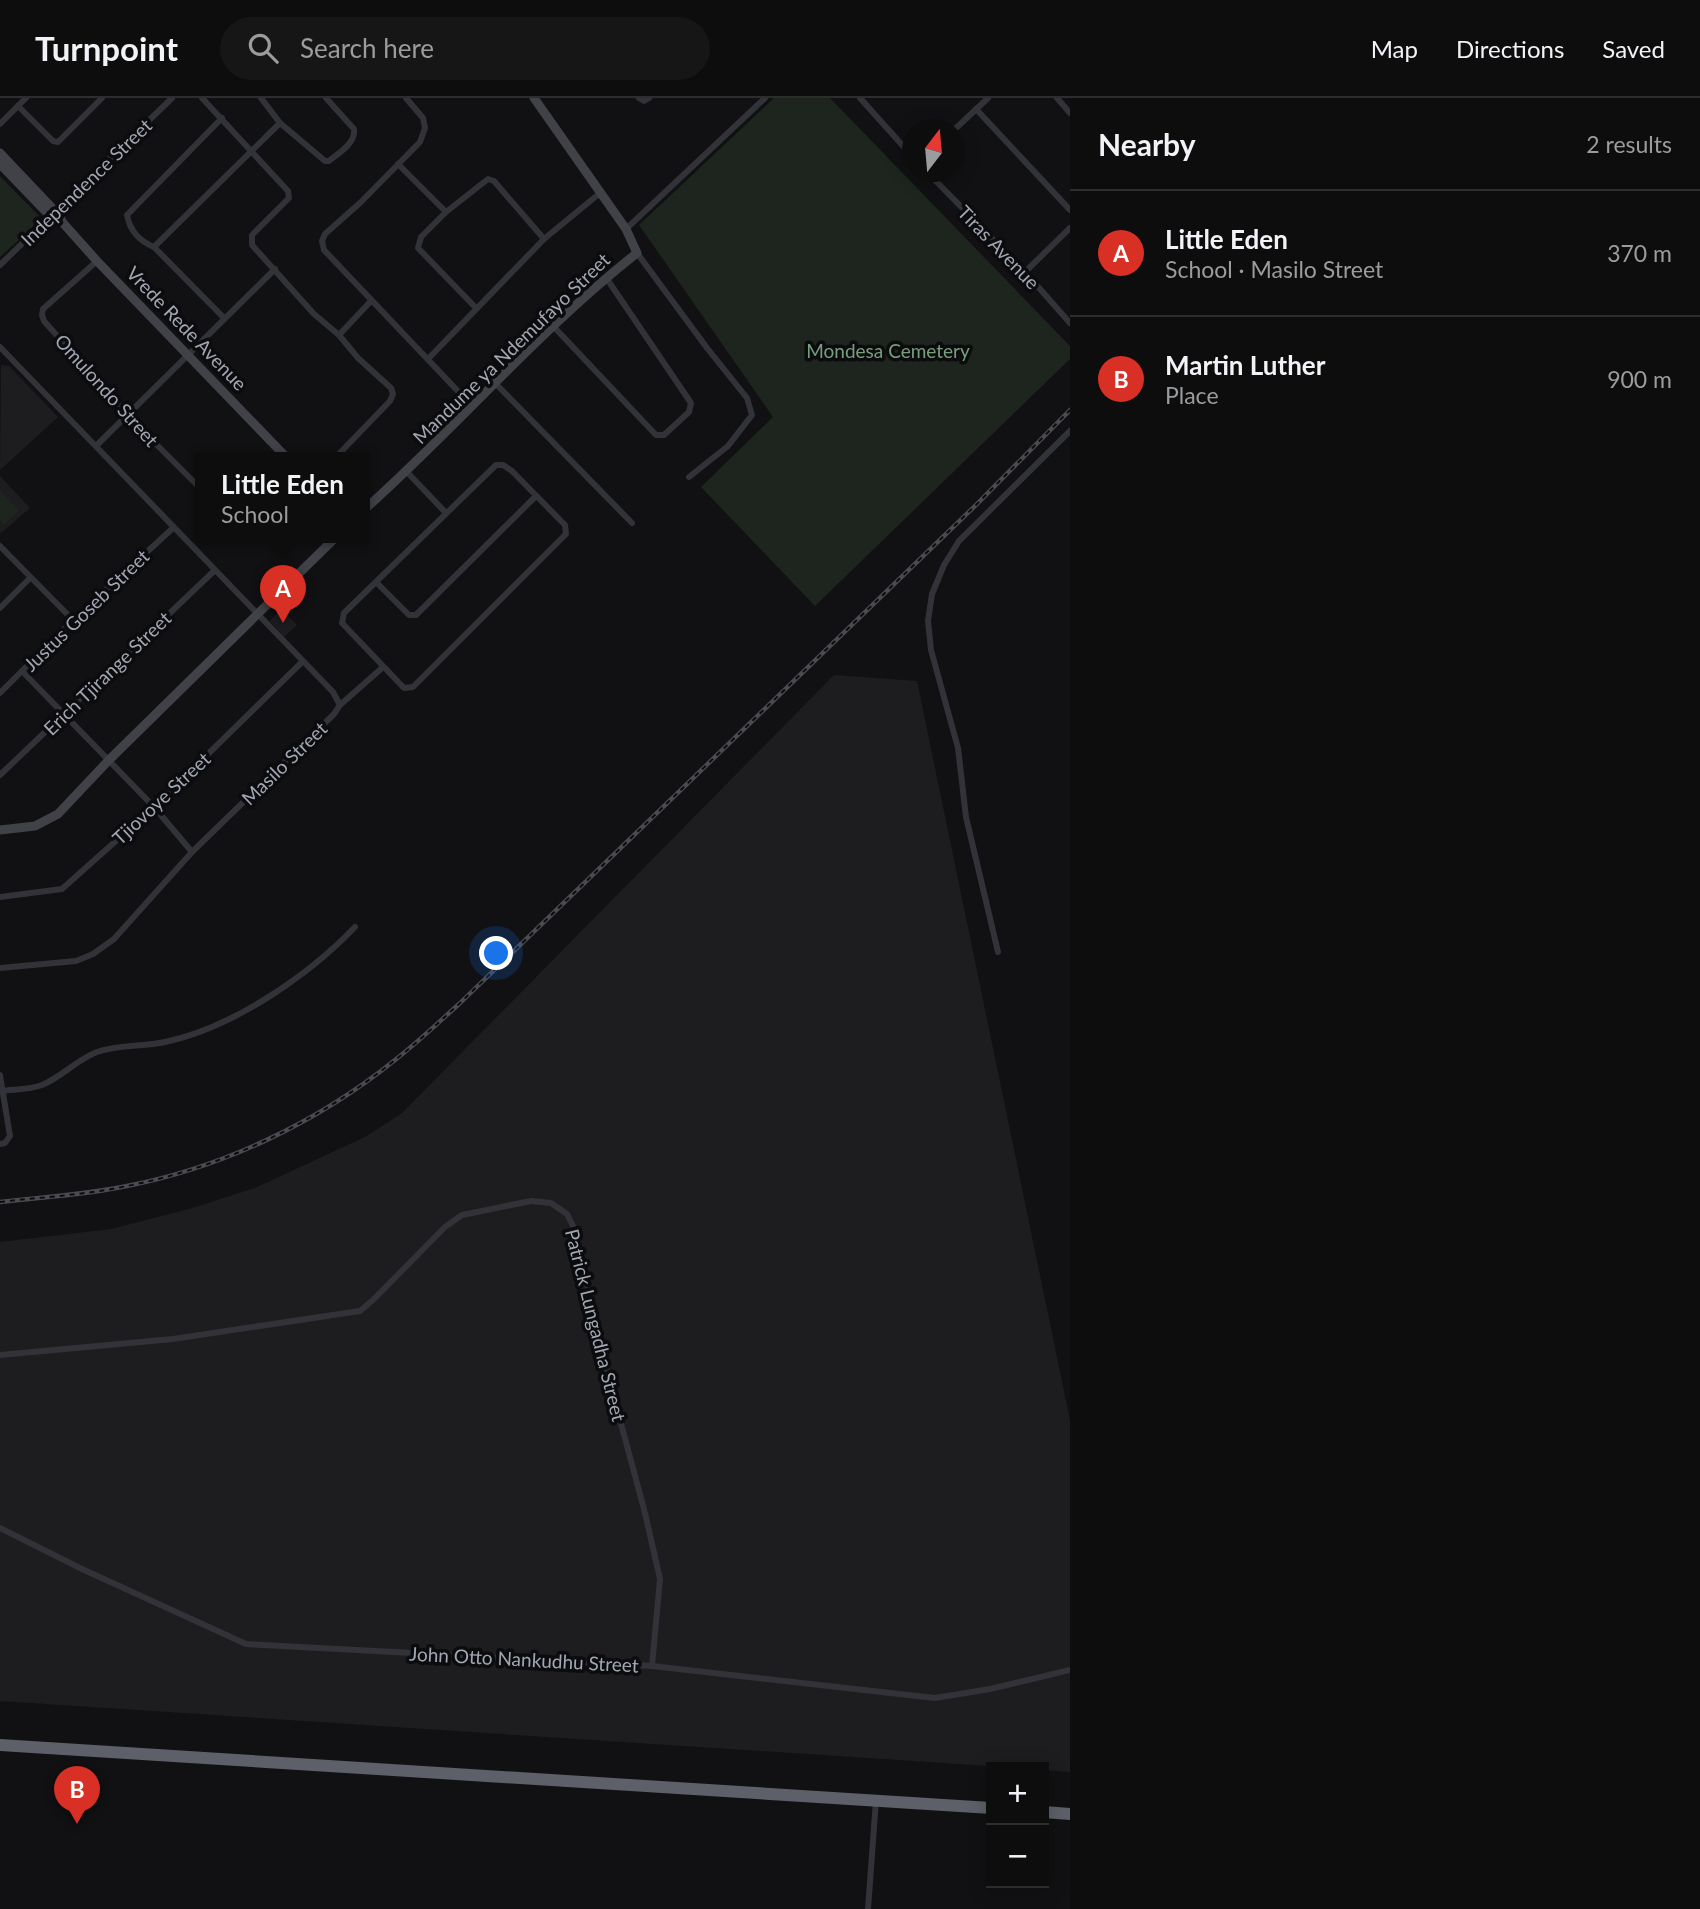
<!DOCTYPE html>
<html lang="en">
<head>
<meta charset="utf-8">
<style>
  :root { --surface:#0d0d0e; --page:#161617; --text:#f1f3f6; --muted:#9a9c9e; --line:#2d2d2e; --accent:#d93025 }
  body { margin:0; font-family:Lato,sans-serif; background:var(--page); color:var(--text) }
  .controls { position:absolute; right:21px; bottom:21px; display:grid; overflow:hidden; border-radius:0px; box-shadow:0 4px 18px #0003 }
  .controls button { width:63px; height:63px; display:grid; place-items:center; padding:0; border:0; border-bottom:2px solid var(--line); background:var(--surface); color:var(--text); font:35px sans-serif }
  .compass { position:absolute; left:902px; top:21px; width:63px; height:63px; border-radius:50%; background:var(--surface); box-shadow:0 4px 18px #0003; rotate:16deg }
  .you { position:absolute; left:497px; top:856px; width:24px; height:24px; margin:-18px; border:5px solid #fff; border-radius:50%; background:#1a73e8; box-shadow:0 0 0 10px #1a73e833 }
  .badge { display:grid; place-items:center; width:46px; height:46px; border-radius:50%; background:var(--accent); color:#fff; font-size:23px; font-weight:700 }
  .pin { position:absolute; translate:-50% -58px; filter:drop-shadow(0 2px 4px #0008) }
  .pin::after { content:''; position:absolute; top:37px; width:24px; height:21px; background:inherit; clip-path:polygon(0 0,100% 0,50% 100%) }
  .popup { position:absolute; left:195px; top:354px; width:175px; height:91px; box-sizing:border-box; display:grid; place-content:center; border-radius:0px; background:var(--surface); filter:drop-shadow(0 2px 5px #0005); font-size:23px; white-space:nowrap; color:var(--muted) }
  .popup b { font-size:26px; color:var(--text) }
  .popup::after { content:''; position:absolute; left:50%; top:100%; margin-left:-14px; border:14px solid transparent; border-top-color:var(--surface) }
  .list { margin:0; padding:0; list-style:none }
  h2 { display:flex; justify-content:space-between; align-items:center; height:91px; margin:0; padding:0 28px; font-size:30px }
  h2 small { font-size:23px; font-weight:400; color:var(--muted) }
  .list li { display:grid; grid-template-columns:46px 1fr auto; gap:21px; align-items:center; box-sizing:border-box; height:126px; padding:0 28px; border-top:2px solid var(--line) }
  .list b { display:block; font-size:26px; white-space:nowrap }
  .list p { margin:0; font-size:23px; white-space:nowrap; color:var(--muted) }
  .list em { font-size:23px; font-style:normal; color:var(--muted) }
  .icon { flex:none; width:38px; height:38px; fill:none; stroke:currentColor; stroke-width:2; stroke-linecap:round; stroke-linejoin:round }
  .map { position:relative; flex:none; width:1070px; height:1811px; overflow:hidden }
  header { display:flex; align-items:center; gap:42px; box-sizing:border-box; height:98px; padding:0 35px; background:var(--surface); border-bottom:2px solid var(--line) }
  header strong { font-size:33px }
  nav { display:flex; gap:38px; margin-inline-start:auto; font-size:24px }
  .search { width:490px; height:63px; background:var(--page); display:flex; align-items:center; gap:18px; box-sizing:border-box; padding:0 24px; border-radius:38px; color:var(--muted); font-size:26px }
  main { display:flex }
  aside { flex:1; background:var(--surface) }
  .map>svg:first-child { display:block }
</style>
</head>
<body>
<header>
<strong>Turnpoint</strong>
<div class="search"><svg class="icon" aria-label="search" viewBox="0 0 24 24"><circle cx="10" cy="10" r="6"/><path d="M15 15l6 6"/></svg>Search here</div>
<nav><a>Map</a><a>Directions</a><a>Saved</a></nav>
</header>
<main>
<div class="map">
<svg width="1070" height="1811" viewBox="0 0 1070 1811">
  <rect width="100%" height="100%" fill="#111113"/>
  <!-- built -->
  <g fill="#1d1d20">
    <path d="M1 267 9 268 58 319 0 372Z"/>
    <path d="M0 378 30 410 1 435 0 434Z"/>
    <path d="M281 511 297 527 284 539 270 523Z"/>
    <path d="M834 577 917 583 1070 1322V1674L1044 1672V1669H1004L0 1603V1144L111 1131 189 1111 255 1090 365 1039 402 1015Z"/>
  </g>
  <!-- green -->
  <g fill="#1d251e">
    <path d="M774 0H830L1070 248V261L815 508 701 389 773 319 639 127Z"/>
    <path d="M0 78 39 118 34 128 0 159Z"/>
    <path d="M0 392 19 413 4 426 0 422Z"/>
  </g>
  <g fill="none" stroke-linecap="round" stroke-linejoin="round">
    <!-- street -->
    <g stroke="#323338" stroke-width="6">
      <path d="M202 0 288 93 289 100 252 137V147L314 216 339 237 358 260 391 290 393 296 390 303 336 359"/>
      <path d="M261 0 280 25 325 63H329C339 55 356 45 354 31L326 0"/>
      <path d="M406 0 423 20 425 30 420 44 361 104 325 136 322 143 324 152 472 308"/>
      <path d="M639 0 644 3 649 0"/>
      <path d="M860 0 912 58"/>
      <path d="M1057 0 1070 15"/>
      <path d="M18 8 53 43 58 44 102 0"/>
      <path d="M976 11 1070 112"/>
      <path d="M222 20 127 117C130 133 139 143 154 149L224 220"/>
      <path d="M0 26 26 0"/>
      <path d="M954 32 988 0"/>
      <path d="M398 66 446 114"/>
      <path d="M927 74 1025 174 1070 225"/>
      <path d="M626 131 765 0"/>
      <path d="M154 149 280 25"/>
      <path d="M637 155 707 250 747 300 752 317 728 348 689 379"/>
      <path d="M97 163 43 211 42 217 44 223 128 318 201 391"/>
      <path d="M0 167 172 0"/>
      <path d="M1025 174 1070 130"/>
      <path d="M476 210 418 150 421 139 446 114 488 81 494 83 544 141"/>
      <path d="M554 229 656 337H664L689 314 691 305 607 181"/>
      <path d="M339 237 371 203"/>
      <path d="M0 249 333 594 340 607 334 616 192 754 114 841 93 856 76 863 0 870"/>
      <path d="M428 261 544 141 600 95"/>
      <path d="M495 285 632 425"/>
      <path d="M96 348 275 171"/>
      <path d="M496 367H503L512 373 565 427 566 436 413 589 404 590 342 525 344 515Z"/>
      <path d="M407 374 446 415"/>
      <path d="M0 448 73 522"/>
      <path d="M377 485 409 517H416L535 399"/>
      <path d="M0 510 30 480"/>
      <path d="M22 573 154 709 192 754"/>
      <path d="M0 595 73 522 173 430"/>
      <path d="M340 607 382 570"/>
      <path d="M0 677 214 473"/>
      <path d="M0 799 62 791 154 709 302 564"/>
      <path d="M998 854 966 719 958 650 931 552 928 523 932 496 944 467 959 443 1070 333"/>
      <path d="M0 977 10 1038 5 1045 0 1046"/>
      <path d="M0 993C14 991 29 992 42 987 62 979 76 962 97 954 120 946 142 949 165 944 232 930 308 878 355 829"/>
      <path d="M0 1257 173 1241 360 1213 374 1201 445 1129 462 1117 531 1103 551 1105 567 1116 575 1132 605 1266 645 1415 660 1481 652 1568"/>
      <path d="M0 1430 82 1471 246 1546 652 1568 935 1600 990 1591 1070 1572"/>
      <path d="M868 1811 876 1702"/>
    </g>
    <!-- secondary -->
    <g stroke="#404248" stroke-width="9">
      <path d="M0 55 56 114 63 125 97 163 286 359"/>
      <path d="M0 66 51 119 61 124"/>
      <path d="M365 411C458 328 539 232 637 155L626 131 534 0"/>
      <path d="M0 732 35 728 58 716 109 662 336 439"/>
    </g>
    <!-- highway -->
    <g stroke="#5e6069" stroke-width="12">
      <path d="M0 1647 991 1710"/>
      <path d="M1044 1714 1070 1716"/>
    </g>
    <defs>
      <path id="rail" d="M0 1104C42 1099 85 1097 127 1088 224 1069 318 1024 395 962 417 945 438 925 459 906L976 407 1070 312"/>
    </defs>
    <!-- rail casing -->
    <use href="#rail" stroke="#494b51" stroke-width="4.5"/>
    <!-- rail -->
    <use href="#rail" stroke="#0c0c0e" stroke-width="2" stroke-dasharray="5" stroke-linecap="butt"/>
  </g>
  <g text-anchor="middle" dominant-baseline="central" stroke-width="7" stroke-linejoin="round" paint-order="stroke">
    <!-- street labels -->
    <g font-size="19" fill="#a2a7b4" stroke="#0c0c0e">
      <text transform="translate(86 84) rotate(-44)">Independence Street</text>
      <text transform="translate(999 149) rotate(46)">Tiras Avenue</text>
      <text transform="translate(187 230) rotate(46)">Vrede Rede Avenue</text>
      <text transform="translate(511 250) rotate(-44)">Mandume ya Ndemufayo Street</text>
      <text transform="translate(107 292) rotate(48)">Omulondo Street</text>
      <text transform="translate(86 512) rotate(-44)">Justus Goseb Street</text>
      <text transform="translate(107 575) rotate(-44)">Erich Tjirange Street</text>
      <text transform="translate(284 665) rotate(-44)">Masilo Street</text>
      <text transform="translate(161 700) rotate(-43)">Tjiovoye Street</text>
      <text transform="translate(596 1227) rotate(76)">Patrick Lungadha Street</text>
      <text transform="translate(524 1561) rotate(3)">John Otto Nankudhu Street</text>
    </g>
    <!-- park labels -->
    <g font-size="19" fill="#789f7c" stroke="#0c0c0e">
      <text x="888" y="252">Mondesa Cemetery</text>
    </g>
  </g>
</svg>
<div class="controls">
<button>+</button>
<button>−</button>
</div>
<svg class="compass" viewBox="-18 -18 36 36"><path d="M0-13l5 13h-10z" fill="#e53935"/><path d="M0 13l5-13h-10z" fill="#9a9c9e"/></svg>
<div class="you"></div>
<div class="pin badge" style="left:283px;top:525px">A</div>
<div class="popup"><b>Little Eden</b>School</div>
<div class="pin badge" style="left:77px;top:1726px">B</div>
</div>
<aside>
<h2>Nearby<small>2 results</small></h2>
<ul class="list">
<li><span class="badge">A</span><div><b>Little Eden</b><p>School · Masilo Street</p></div><em>370 m</em></li>
<li><span class="badge">B</span><div><b>Martin Luther</b><p>Place</p></div><em>900 m</em></li>
</ul>
</aside>
</main>
</body>
</html>
